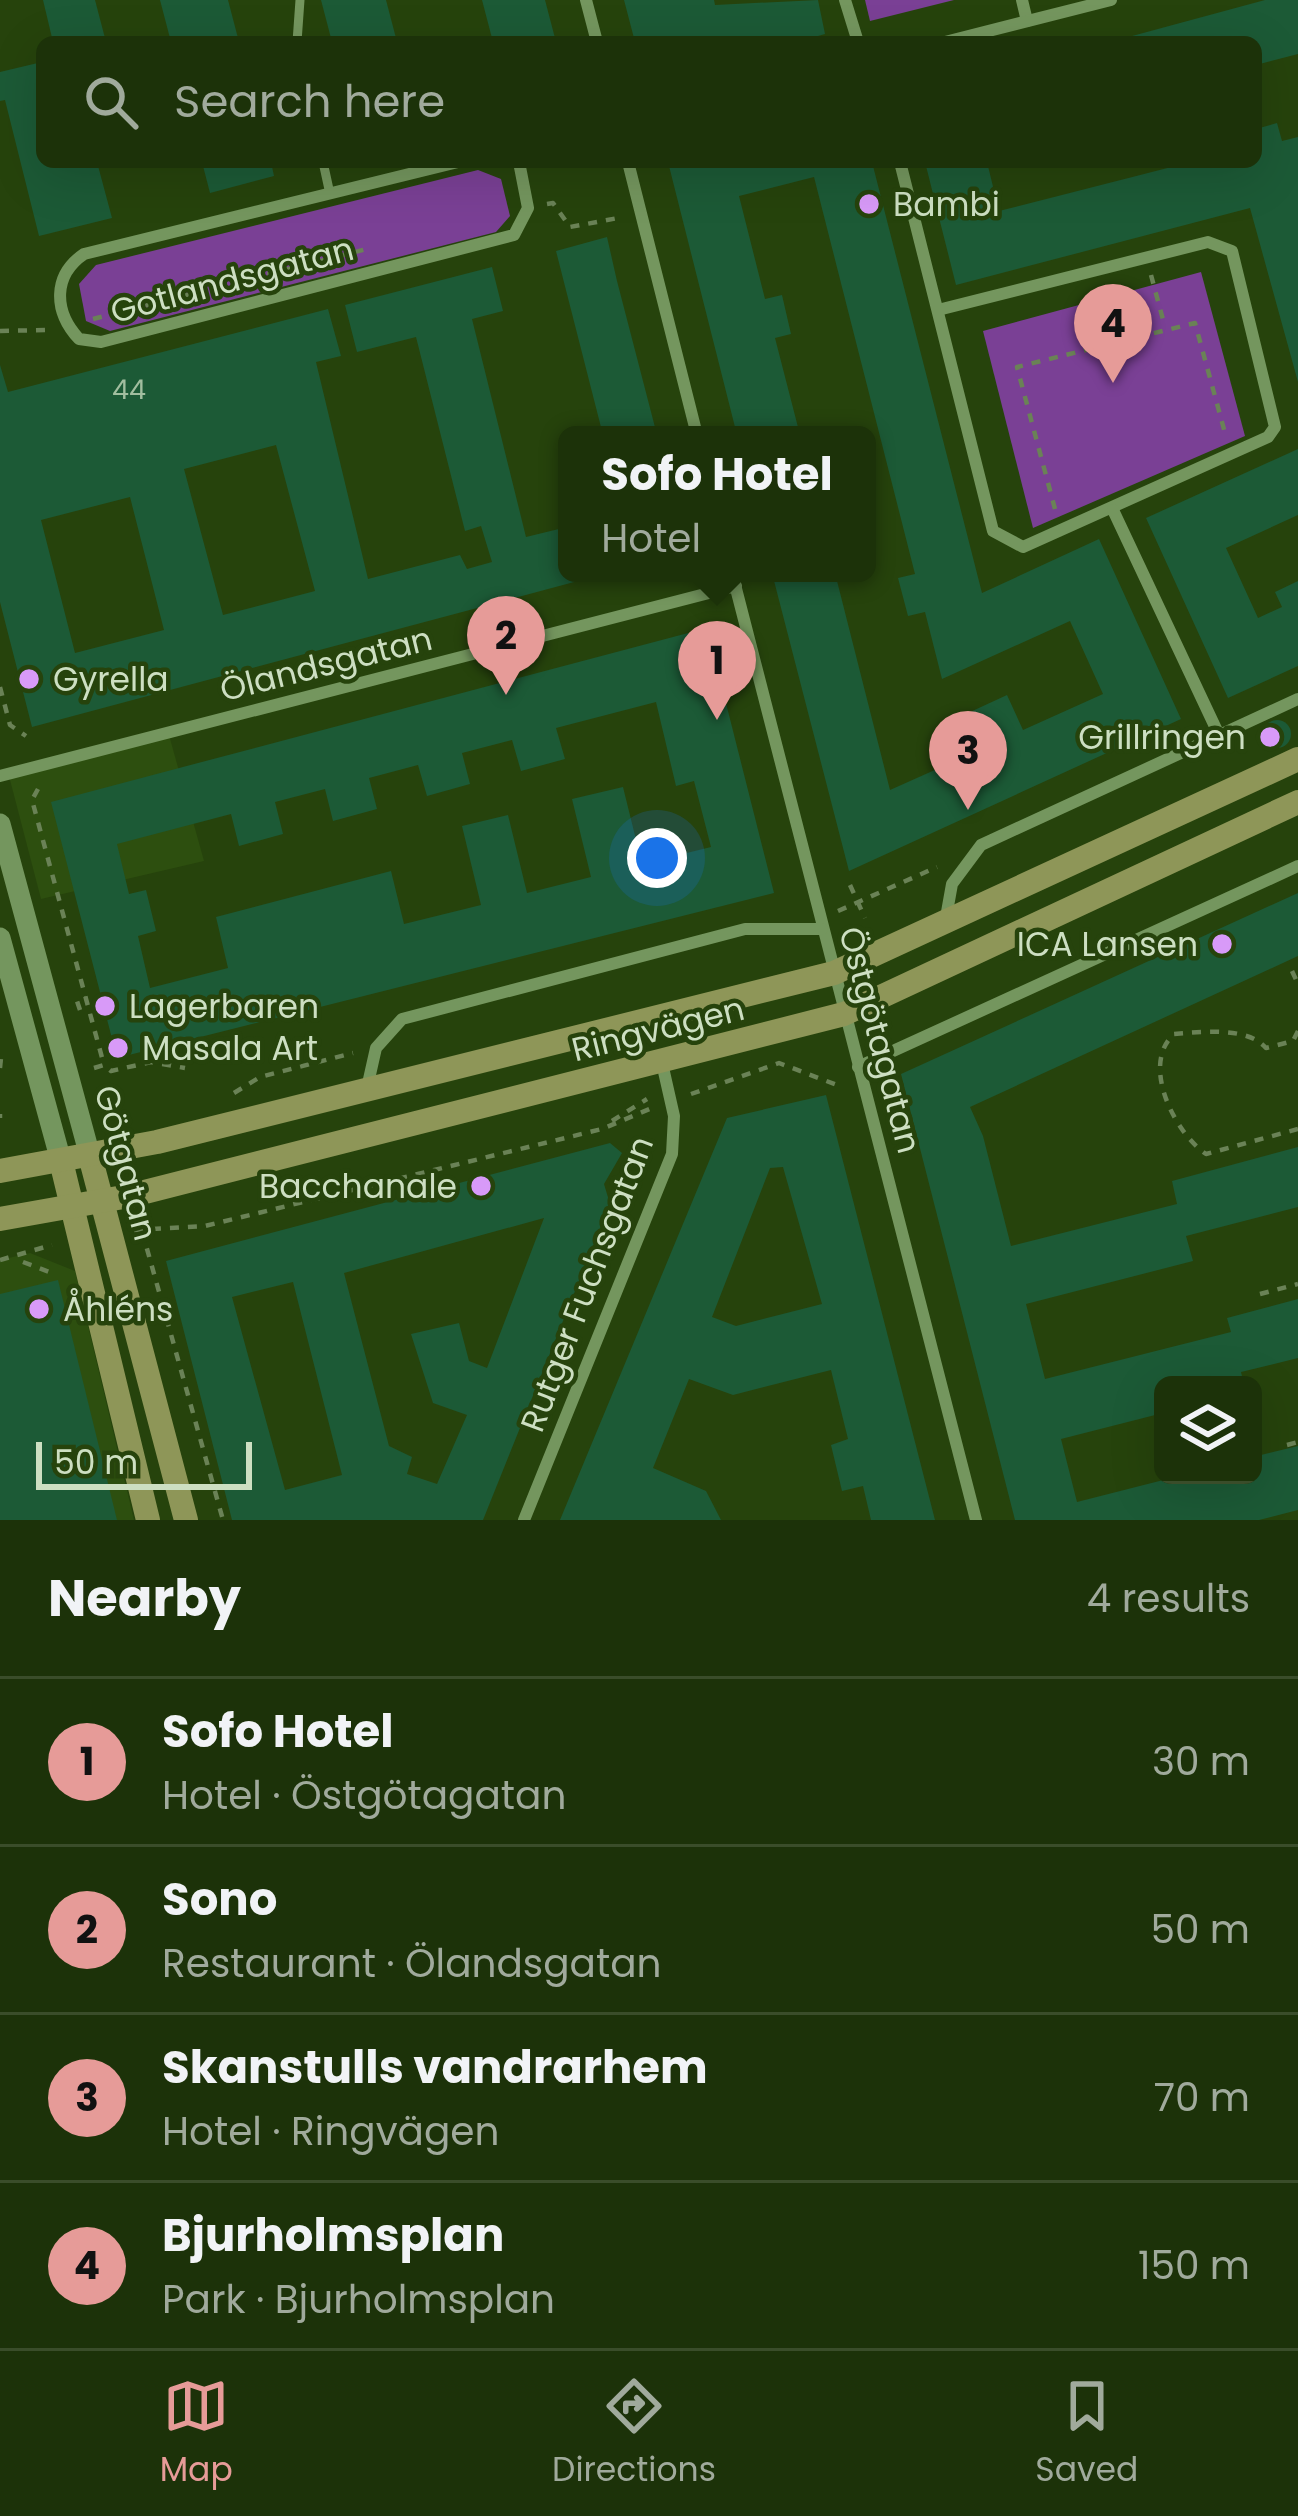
<!DOCTYPE html>
<html lang="en">
<head>
<meta charset="utf-8">
<style>
  :root { --surface:#1c3209; --page:#253a12; --text:#f1f3f6; --muted:#a0aa9c; --line:#3a4d2a; --accent:#e69b98 }
  body { margin:0; font-family:Poppins,sans-serif; background:var(--page); color:var(--text) }
  .controls { position:absolute; right:36px; bottom:36px; display:grid; overflow:hidden; border-radius:18px; box-shadow:0 12px 48px #0002 }
  .controls button { width:108px; height:108px; display:grid; place-items:center; padding:0; border:0; border-bottom:3px solid var(--line); background:var(--surface); color:var(--text); font:60px sans-serif }
  .scale { position:absolute; left:36px; bottom:30px; width:216px; box-sizing:border-box; padding-left:12px; border:6px solid #cddfc2; border-top:0; font-size:33px; line-height:42px; white-space:nowrap; color:#cddfc2; -webkit-text-stroke:9px #26430c; paint-order:stroke }
  .you { position:absolute; left:657px; top:858px; width:42px; height:42px; margin:-30px; border:9px solid #fff; border-radius:50%; background:#1a73e8; box-shadow:0 0 0 18px #1a73e833 }
  .badge { display:grid; place-items:center; width:78px; height:78px; border-radius:50%; background:var(--accent); color:#111; font-size:39px; font-weight:700 }
  .pin { position:absolute; translate:-50% -99px; filter:drop-shadow(0 3px 6px #0008) }
  .pin::after { content:''; position:absolute; top:63px; width:42px; height:36px; background:inherit; clip-path:polygon(0 0,100% 0,50% 100%) }
  .popup { position:absolute; left:558px; top:426px; width:318px; height:156px; box-sizing:border-box; display:grid; place-content:center; border-radius:18px; background:var(--surface); filter:drop-shadow(0 3px 9px #0005); font-size:39px; white-space:nowrap; color:var(--muted) }
  .popup b { font-size:45px; color:var(--text) }
  .popup::after { content:''; position:absolute; left:50%; top:100%; margin-left:-24px; border:24px solid transparent; border-top-color:var(--surface) }
  .list { margin:0; padding:0; list-style:none }
  h2 { display:flex; justify-content:space-between; align-items:center; height:156px; margin:0; padding:0 48px; font-size:51px }
  h2 small { font-size:39px; font-weight:400; color:var(--muted) }
  .list li { display:grid; grid-template-columns:78px 1fr auto; gap:36px; align-items:center; box-sizing:border-box; height:168px; padding:0 48px; border-top:3px solid var(--line) }
  .list b { display:block; font-size:45px; white-space:nowrap }
  .list p { margin:0; font-size:39px; white-space:nowrap; color:var(--muted) }
  .list em { font-size:39px; font-style:normal; color:var(--muted) }
  .icon { flex:none; width:66px; height:66px; fill:none; stroke:currentColor; stroke-width:2; stroke-linecap:round; stroke-linejoin:round }
  .map { position:relative; flex:none; width:1298px; height:1520px; overflow:hidden }
  .search { position:absolute; background:var(--surface); box-shadow:0 12px 48px #0002; left:36px; right:36px; top:36px; height:132px; display:flex; align-items:center; gap:30px; box-sizing:border-box; padding:0 42px; border-radius:18px; color:var(--muted); font-size:45px }
  .sheet { height:828px; background:var(--surface) }
  nav { display:flex; justify-content:space-around; align-items:center; box-sizing:border-box; height:168px; border-top:3px solid var(--line); background:var(--surface); font-size:33px; color:var(--muted) }
  nav a { display:grid; justify-items:center; gap:6px }
  nav .on { color:var(--accent) }
  .map>svg:first-child { display:block }
</style>
</head>
<body>
<div class="map">
<svg width="1298" height="1520" viewBox="0 0 1298 1520">
  <rect width="100%" height="100%" fill="#26430c"/>
  <!-- built -->
  <g fill="#2d4f0f">
    <path d="M169 735 204 861 41 899 9 776Z"/>
    <path d="M30 1253 75 1271 134 1520H0V1260Z"/>
  </g>
  <!-- green -->
  <g fill="#7a4095">
    <path d="M865 0H954L870 21Z"/>
    <path d="M478 170 501 179 510 216 496 232 110 331 86 321 79 284 96 265Z"/>
    <path d="M1201 272 1245 436 1033 528 983 331Z"/>
  </g>
  <!-- building -->
  <g fill="#1c5a36" fill-rule="evenodd">
    <path d="M43 0H95L106 42H53Z"/>
    <path d="M160 0H228L239 42H171Z"/>
    <path d="M321 0H386L397 42H332Z"/>
    <path d="M482 0H545L556 42H493Z"/>
    <path d="M624 0H714L715 5 818 0 825 34 797 42H635Z"/>
    <path d="M1265 0H1298V54L1256 65V42H1110Z"/>
    <path d="M42 62V162H97L112 218 39 236 5 100 0 101V72Z"/>
    <path d="M1277 123 1282 141 1298 137V382L1250 208 956 285 925 162H987L999 211 1191 162H1256V129Z"/>
    <path d="M202 162H271L274 176 210 193Z"/>
    <path d="M668 162H872L982 593 1099 539 1181 719 849 871 772 573H835L890 790 984 748 968 713 1007 695 1023 730 1103 694 1070 621 942 679 925 612 908 616 898 578 915 574 814 177 739 196 765 299 782 295 791 334 775 338 800 435H737Z"/>
    <path d="M607 237 617 281 657 435H603L556 251Z"/>
    <path d="M492 267 503 311 472 319 526 537 567 527V573L604 574 32 727 0 602V365L8 392 328 309 341 356 316 362 368 579 460 555 467 569 492 562 481 526 465 531 416 337 357 352 345 305ZM276 445 315 591 223 615 184 469ZM130 497 164 630 75 653 41 520Z"/>
    <path d="M1298 449V515L1226 548 1258 618 1282 607 1275 592 1298 581V666L1228 698 1146 518Z"/>
    <path d="M707 628 774 893 117 1058 51 802ZM656 702 676 786 694 781 711 847 642 864 623 787 572 799 591 877 527 893 508 815 462 826 481 905 404 924 391 871 216 917 228 968 150 988 138 936 156 931 146 890 129 894 117 844 231 814 239 846 283 834 275 802 325 789 333 821 377 809 369 778 418 765 427 796 470 784 462 753 512 740 521 771 565 759 556 728Z"/>
    <circle cx="1277" cy="734" r="14"/>
    <path d="M1298 893V956L970 1107 983 1136 1011 1246 1177 1204 1172 1181 1298 1147V1207L1186 1236 1193 1261 1026 1304 1045 1379 1231 1332 1227 1318 1298 1299V1358L1241 1372 1244 1385H1163V1413L1061 1439 1077 1502 1183 1475H1253V1457L1298 1446V1510L1259 1520H1015L901 1074Z"/>
    <path d="M826 1095 935 1520H871L863 1486 842 1491 831 1445 848 1439 831 1370 733 1395 689 1379 653 1468 706 1491 721 1520H560L727 1118ZM783 1167 822 1304 736 1326 712 1317 770 1168Z"/>
    <path d="M610 1143 622 1153 604 1184 610 1204 483 1520H232L166 1261ZM544 1218 487 1368 469 1361 459 1323 411 1334 433 1403 467 1415 437 1484 407 1474 412 1457 389 1446 344 1273ZM293 1282 342 1475 285 1490 232 1297Z"/>
    <path d="M58 1280 117 1520H0V1294Z"/>
  </g>
  <g fill="none" stroke-linecap="round" stroke-linejoin="round">
    <!-- path -->
    <g stroke="#6a8256" stroke-width="4.5" stroke-dasharray="9 9" stroke-linecap="butt">
      <path d="M547 204 553 203 570 227 618 218"/>
      <path d="M1151 275 1165 327"/>
      <path d="M93 319 367 249"/>
      <path d="M0 331 47 330"/>
      <path d="M1055 509 1017 367 1195 323 1225 433"/>
      <path d="M0 687 10 725 26 736"/>
      <path d="M38 789 32 800 104 1065"/>
      <path d="M850 885 865 918"/>
      <path d="M838 911 937 867"/>
      <path d="M1292 971 1298 984"/>
      <path d="M80 1010 77 1001 86 998"/>
      <path d="M1298 1031 1293 1041 1266 1048C1247 1026 1200 1032 1174 1034 1140 1065 1175 1133 1206 1154L1298 1129"/>
      <path d="M0 1068 1 1058"/>
      <path d="M94 1068 104 1065 111 1071 151 1062 185 1068"/>
      <path d="M234 1093 260 1077 353 1053"/>
      <path d="M691 1094 779 1063 837 1085"/>
      <path d="M0 1114V1118"/>
      <path d="M612 1121 647 1099"/>
      <path d="M134 1230 205 1226 602 1129 652 1108"/>
      <path d="M142 1231 223 1520"/>
      <path d="M0 1260 52 1245"/>
      <path d="M23 1262 52 1273"/>
      <path d="M1260 1294 1298 1284"/>
      <path d="M1287 1445 1298 1442"/>
    </g>
    <!-- service -->
    <g stroke="#74965e" stroke-width="9">
      <path d="M297 42 300 0"/>
      <path d="M323 162 330 194"/>
    </g>
    <!-- minor -->
    <g stroke="#74965e" stroke-width="12">
      <path d="M586 0 597 42"/>
      <path d="M845 0 858 42"/>
      <path d="M1022 0 1027 21"/>
      <path d="M945 42 1111 0"/>
      <path d="M458 162 84 254C53 275 53 311 79 339L101 342 514 235 528 208 519 162"/>
      <path d="M628 162 697 435"/>
      <path d="M900 162 993 531 1023 547 1268 437 1275 427 1232 251 1208 242 938 310"/>
      <path d="M1113 510 1219 735"/>
      <path d="M732 573 976 1520"/>
      <path d="M0 776 736 586"/>
      <path d="M945 923 952 884 981 845 1298 699"/>
      <path d="M858 1067 1298 866"/>
      <path d="M367 1088 376 1048 402 1019 745 929H822"/>
      <path d="M524 1520 672 1154 674 1116 662 1063"/>
    </g>
    <!-- tertiary -->
    <g stroke="#74965e" stroke-width="21">
      <path d="M0 824 90 1156"/>
      <path d="M0 938 61 1161"/>
    </g>
    <!-- secondary -->
    <g stroke="#8e9658" stroke-width="24">
      <path d="M90 1156 186 1520"/>
      <path d="M61 1161 148 1520"/>
      <path d="M0 1171 157 1142 834 973 1298 759"/>
      <path d="M0 1219 129 1196 844 1014 1298 802"/>
    </g>
  </g>
  <!-- markers -->
  <g fill="#d89af8" stroke="#26430c" stroke-width="4.5">
    <circle cx="869" cy="204" r="12"/>
    <circle cx="29" cy="679" r="12"/>
    <circle cx="1270" cy="737" r="12"/>
    <circle cx="1222" cy="944" r="12"/>
    <circle cx="105" cy="1006" r="12"/>
    <circle cx="118" cy="1048" r="12"/>
    <circle cx="481" cy="1186" r="12"/>
    <circle cx="39" cy="1309" r="12"/>
  </g>
  <g text-anchor="middle" dominant-baseline="central" stroke-width="9" stroke-linejoin="round" paint-order="stroke">
    <!-- number labels -->
    <g font-size="27" fill="#a1be9f">
      <text x="129" y="389">44</text>
    </g>
    <!-- poi labels -->
    <g font-size="33" fill="#cddfc2" stroke="#26430c" text-anchor="start">
      <text x="893" y="204">Bambi</text>
      <text x="53" y="679">Gyrella</text>
      <text x="1246" y="737" text-anchor="end">Grillringen</text>
      <text x="1198" y="944" text-anchor="end">ICA Lansen</text>
      <text x="129" y="1006">Lagerbaren</text>
      <text x="142" y="1048">Masala Art</text>
      <text x="457" y="1186" text-anchor="end">Bacchanale</text>
      <text x="63" y="1309">Åhléns</text>
    </g>
    <!-- street labels -->
    <g font-size="33" fill="#cddfc2" stroke="#26430c">
      <text transform="translate(232 280) rotate(-15)">Gotlandsgatan</text>
      <text transform="translate(326 664) rotate(-14)">Ölandsgatan</text>
      <text transform="translate(658 1029) rotate(-14)">Ringvägen</text>
      <text transform="translate(880 1040) rotate(75)">Östgötagatan</text>
      <text transform="translate(126 1163) rotate(75)">Götgatan</text>
      <text transform="translate(587 1284) rotate(-69)">Rutger Fuchsgatan</text>
    </g>
  </g>
</svg>
<div class="controls">
<button><svg class="icon" aria-label="layers" viewBox="0 0 24 24"><path d="M12 4l9 5-9 5-9-5zM3 14l9 5 9-5"/></svg></button>
</div>
<div class="scale">50 m</div>
<div class="you"></div>
<div class="pin badge" style="left:717px;top:720px">1</div>
<div class="popup"><b>Sofo Hotel</b>Hotel</div>
<div class="pin badge" style="left:506px;top:695px">2</div>
<div class="pin badge" style="left:968px;top:810px">3</div>
<div class="pin badge" style="left:1113px;top:383px">4</div>
<div class="search"><svg class="icon" aria-label="search" viewBox="0 0 24 24"><circle cx="10" cy="10" r="6"/><path d="M15 15l6 6"/></svg>Search here</div>
</div>
<section class="sheet">
<h2>Nearby<small>4 results</small></h2>
<ul class="list">
<li><span class="badge">1</span><div><b>Sofo Hotel</b><p>Hotel · Östgötagatan</p></div><em>30 m</em></li>
<li><span class="badge">2</span><div><b>Sono</b><p>Restaurant · Ölandsgatan</p></div><em>50 m</em></li>
<li><span class="badge">3</span><div><b>Skanstulls vandrarhem</b><p>Hotel · Ringvägen</p></div><em>70 m</em></li>
<li><span class="badge">4</span><div><b>Bjurholmsplan</b><p>Park · Bjurholmsplan</p></div><em>150 m</em></li>
</ul>
</section>
<nav>
<a class="on"><svg class="icon" aria-label="map" viewBox="0 0 24 24"><path d="M3 6l6-2 6 2 6-2v14l-6 2-6-2-6 2zM9 4v14M15 6v14"/></svg>Map</a>
<a><svg class="icon" aria-label="directions" viewBox="0 0 24 24"><path d="M12 3l9 9-9 9-9-9zM9 14v-3h6M13 9l2 2-2 2"/></svg>Directions</a>
<a><svg class="icon" aria-label="saved" viewBox="0 0 24 24"><path d="M7 4h10v16l-5-4-5 4z"/></svg>Saved</a>
</nav>
</body>
</html>
